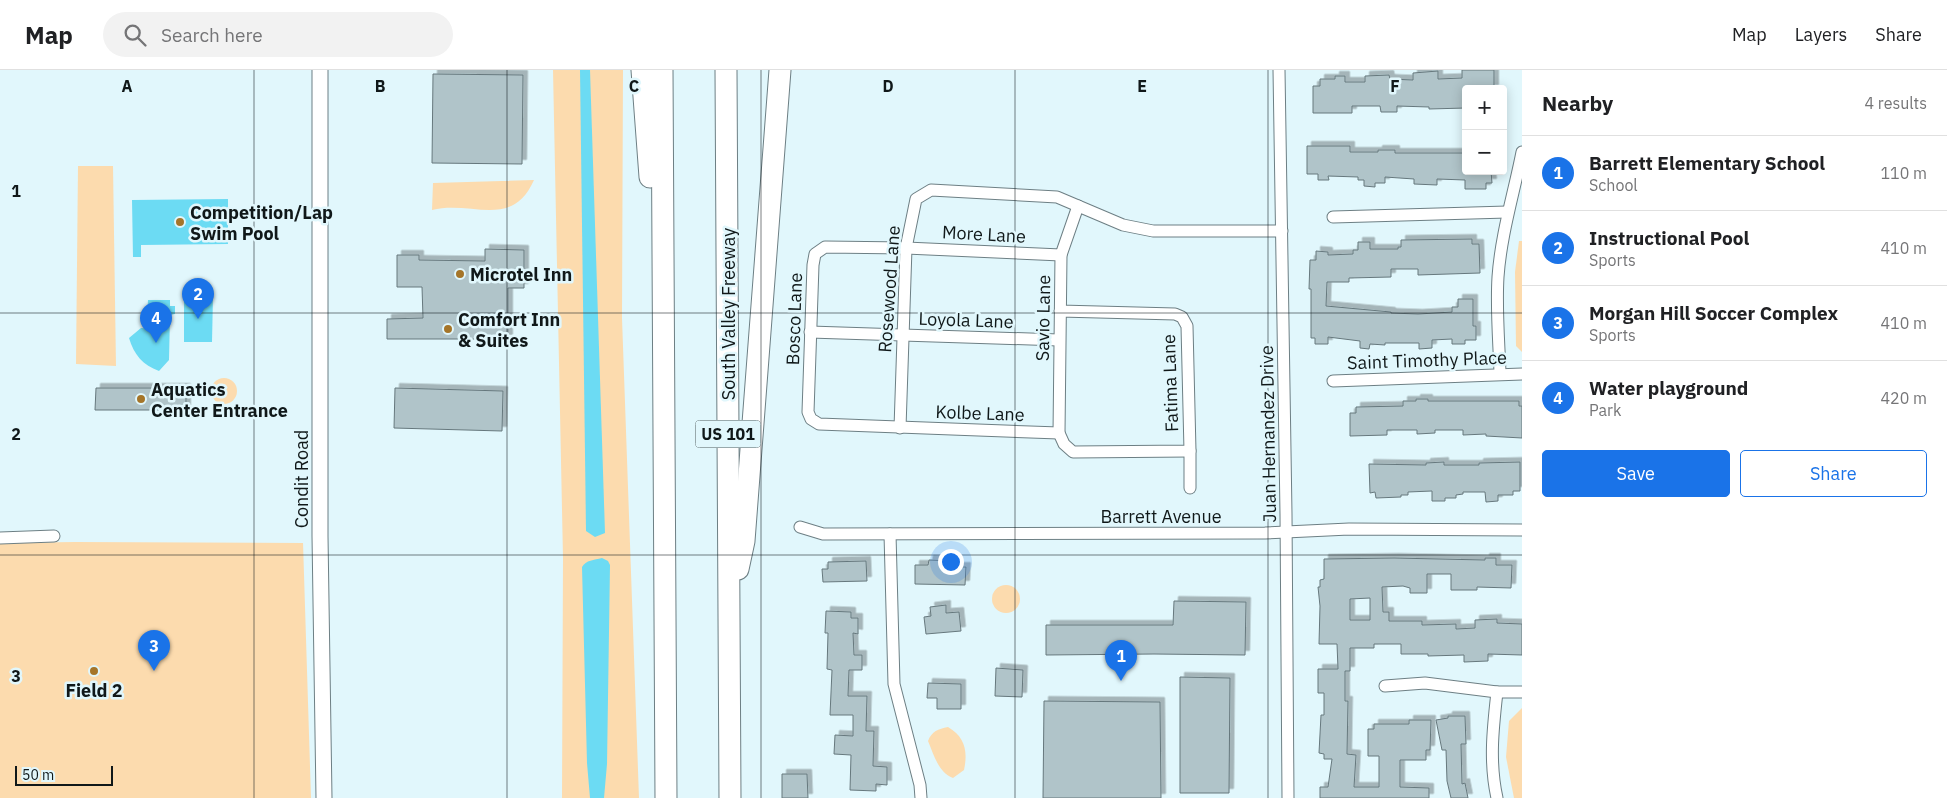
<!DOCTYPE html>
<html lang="en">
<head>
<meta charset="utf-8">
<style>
  :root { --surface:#fff; --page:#f2f2f2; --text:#202124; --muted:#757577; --line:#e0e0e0; --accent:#1a73e8 }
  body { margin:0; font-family:"IBM Plex Sans",sans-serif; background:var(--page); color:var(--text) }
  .controls { position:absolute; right:15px; top:15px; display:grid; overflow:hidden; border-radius:5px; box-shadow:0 2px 12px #0003 }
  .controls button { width:45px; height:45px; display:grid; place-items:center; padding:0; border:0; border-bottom:1px solid var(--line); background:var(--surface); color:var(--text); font:25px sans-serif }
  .scale { position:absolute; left:15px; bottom:12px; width:98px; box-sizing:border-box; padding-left:5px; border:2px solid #101819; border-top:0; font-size:14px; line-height:18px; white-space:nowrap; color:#101819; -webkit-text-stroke:4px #e1f7fc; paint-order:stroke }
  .you { position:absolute; left:950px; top:491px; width:18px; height:18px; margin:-12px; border:4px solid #fff; border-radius:50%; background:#1a73e8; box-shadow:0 0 0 8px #1a73e833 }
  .badge { display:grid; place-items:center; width:32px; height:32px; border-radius:50%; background:var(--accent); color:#fff; font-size:16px; font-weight:700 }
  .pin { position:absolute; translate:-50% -41px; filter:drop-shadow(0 1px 2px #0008) }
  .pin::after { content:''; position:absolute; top:26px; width:18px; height:15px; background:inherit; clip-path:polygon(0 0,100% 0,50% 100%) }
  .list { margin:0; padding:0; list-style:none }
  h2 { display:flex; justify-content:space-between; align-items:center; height:65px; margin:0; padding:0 20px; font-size:21px }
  h2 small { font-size:16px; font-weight:400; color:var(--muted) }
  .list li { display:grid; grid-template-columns:32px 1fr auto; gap:15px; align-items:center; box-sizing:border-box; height:75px; padding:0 20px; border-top:1px solid var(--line) }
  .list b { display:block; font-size:19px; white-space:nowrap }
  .list p { margin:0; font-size:16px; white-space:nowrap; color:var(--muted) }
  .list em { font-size:16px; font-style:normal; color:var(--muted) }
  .actions { display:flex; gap:10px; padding:15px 20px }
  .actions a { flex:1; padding:11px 0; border:1px solid var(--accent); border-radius:5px; text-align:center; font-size:18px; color:var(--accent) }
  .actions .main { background:var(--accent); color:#fff }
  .icon { flex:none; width:28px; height:28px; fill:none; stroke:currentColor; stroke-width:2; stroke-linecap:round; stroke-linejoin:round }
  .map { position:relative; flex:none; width:1522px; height:728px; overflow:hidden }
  header { display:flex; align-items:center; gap:30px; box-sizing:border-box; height:70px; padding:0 25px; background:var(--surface); border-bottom:1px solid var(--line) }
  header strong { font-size:24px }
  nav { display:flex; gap:28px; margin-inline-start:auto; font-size:18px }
  .search { width:350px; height:45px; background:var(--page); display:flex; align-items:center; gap:12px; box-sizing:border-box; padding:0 18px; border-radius:28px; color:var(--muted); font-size:19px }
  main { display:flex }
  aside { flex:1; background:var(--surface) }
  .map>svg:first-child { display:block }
</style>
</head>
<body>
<header>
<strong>Map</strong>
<div class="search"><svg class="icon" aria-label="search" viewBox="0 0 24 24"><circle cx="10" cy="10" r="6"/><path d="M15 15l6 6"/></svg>Search here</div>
<nav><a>Map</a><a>Layers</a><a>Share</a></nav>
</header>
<main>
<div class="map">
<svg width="1522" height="728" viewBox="0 0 1522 728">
  <defs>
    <filter id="shadow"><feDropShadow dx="4.5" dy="-4.5" stdDeviation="0" flood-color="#0004"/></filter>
  </defs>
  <rect width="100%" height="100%" fill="#e1f7fc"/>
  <!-- green -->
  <g fill="#fcdbae">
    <path d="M553 0H623L622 248 639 728H562L563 488Z"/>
    <path d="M78 96H113L116 296 76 294Z"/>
    <path d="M534 110C512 160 472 130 432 140L433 113Z"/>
    <path d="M1519 171H1522V282L1516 276 1515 202Z"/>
    <circle cx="224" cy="321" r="13"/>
    <path d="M75 472 303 473 311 728H0V473Z"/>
    <circle cx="1006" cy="529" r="14"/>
    <path d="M1522 638V728H1514L1506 687 1509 651Z"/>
    <path d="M948 657C965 667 968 681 964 700L953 708C938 702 934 685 928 671 932 661 938 659 948 657Z"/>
  </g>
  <!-- water -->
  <g fill="#6cdbf3">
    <path d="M580 0H590L605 463 595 467 586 461Z"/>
    <path d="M228 129V174L141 175V187H133L132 130Z"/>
    <path d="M184 226H213L212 272H184Z"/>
    <path d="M148 230H170V236H175V244L170 245 169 290 159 301C143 295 134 285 129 268L141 258 158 259V249L147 248Z"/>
    <path d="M602 488 608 491 610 495 607 694 604 728H590L587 693 582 497C586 490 594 490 602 488Z"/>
  </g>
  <!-- building -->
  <g fill="#b0c4c9" stroke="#66787d" fill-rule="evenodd" filter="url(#shadow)">
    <path d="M1462 0H1494V19H1466V38L1429 39V37L1397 36V42H1381L1380 36H1352V43H1313V16H1320V9H1335V6H1345V12H1365V6L1389 5 1390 9 1413 10V3L1438 1V9L1462 8Z"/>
    <path d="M433 4 523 5 522 94 432 93Z"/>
    <path d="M1307 76H1350V82H1378V80H1395V83H1466V101H1491L1492 113H1486V119H1465V110L1437 109V115L1414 114V109L1385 107V113H1375V117L1364 116V110H1358V107L1328 106 1329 110H1318V104H1307Z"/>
    <path d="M1472 169V174H1479L1480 203 1418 205V199H1391V207L1349 208V212H1327L1326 236 1391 242V243L1418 244 1452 242V237H1458V229H1473V256H1476V270H1465V274H1452V269L1432 270V278L1419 279V273H1385V275L1370 274 1369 279 1360 278V271L1328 267V274H1315V268H1311V219H1309L1310 190H1316V181L1328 182V185L1353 184V180H1358V172H1370V179H1398V177H1401V170Z"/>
    <path d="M485 179 524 180V218H508V269H387V249L423 248 422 217H397V185H419V190L485 191Z"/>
    <path d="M96 318H186V340H95Z"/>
    <path d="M395 318 503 321 502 361 394 358Z"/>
    <path d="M1416 329H1428V331H1519V336H1522V368L1486 366V364L1463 365V360H1435V363L1417 364V360H1387V365L1350 366V343H1356V337L1403 336V331H1416Z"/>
    <path d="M1444 392V395H1479V393L1520 392V421H1513V425H1498V431L1486 432 1485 422H1463V424L1456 425V428H1445V431H1432V421L1408 422V425H1401V427L1376 428 1375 422 1370 423 1369 394 1426 395V393Z"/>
    <path d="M1394 488 1485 490V488H1496V495H1512L1511 518 1477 517V520H1451V504H1427V523H1410V518L1403 516 1382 517 1383 542H1389V551H1422V555L1456 554V559L1475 558V550L1497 549V553L1522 554V585L1488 584V591L1464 592V585L1428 586V584H1401V574H1374V578H1350V601H1345V631H1348L1347 684 1356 685 1354 717H1379V686H1368V659H1374V654H1409V650H1431L1430 680H1426V690H1400V717L1429 718V728H1320V717H1328L1332 689H1324V684L1319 683 1321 645H1324V623H1318V599H1338L1337 574H1319L1320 536 1318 517H1320V510L1324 509V489ZM1370 528V550H1350V529Z"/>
    <path d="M929 490 957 491V497H966L965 515 915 514V495H928Z"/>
    <path d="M866 491 867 511 823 512 822 499H828V492Z"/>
    <path d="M1174 531 1246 532 1245 585 1154 584 1046 585V555H1173Z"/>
    <path d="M946 535V543L959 542 961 561 926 564 924 547 931 546 930 537Z"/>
    <path d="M826 541 851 542V548H858V564L853 563 854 585H862V600H849L848 626H867L866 661H874L873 696 887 697V715L876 714V721L850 720 851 685 834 684 835 665 853 666V645H830L832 600 827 599 828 563H825Z"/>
    <path d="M996 598 1023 600 1022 627 995 626Z"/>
    <path d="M1180 607 1230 608 1229 723H1180Z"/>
    <path d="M928 613 961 614V639H937V628H927Z"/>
    <path d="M1044 631 1160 632 1161 728H1043Z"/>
    <path d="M1448 646H1465L1466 674H1461L1462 714 1465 713 1468 728H1451L1447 711 1446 680H1442L1436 650 1448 648Z"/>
    <path d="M782 704H807L808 728H782Z"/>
  </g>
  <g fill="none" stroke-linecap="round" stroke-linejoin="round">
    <defs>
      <g id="minor">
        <path d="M1279 0 1286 444 1288 728"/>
        <path d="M1333 147 1507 142"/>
        <path d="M1060 241 1175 244 1182 247 1187 256 1190 381 1073 382 1064 374 1059 363 1061 185 1078 136"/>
        <path d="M810 262 1059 270"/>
        <path d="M1500 303C1499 272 1496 239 1498 207 1501 164 1514 123 1522 82"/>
        <path d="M1333 311 1522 304"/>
        <path d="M900 358 906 178 916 129 931 120 1057 127 1123 155 1153 161H1282"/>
        <path d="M1059 363 819 354 811 349 808 342 813 195 815 184 825 177 906 178 1061 185"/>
        <path d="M1190 381V418"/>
        <path d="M800 457 823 464 1265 463 1349 459 1522 460"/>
        <path d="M890 464 894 614 920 715 921 728"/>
        <path d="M0 468 54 466"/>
        <path d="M1385 616 1425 613 1497 622H1522"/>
        <path d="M1497 622C1493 658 1489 692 1497 728"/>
      </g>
      <path id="tertiary" d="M320 0V466L324 728"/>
      <g id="motorway">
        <path d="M642 0 650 107"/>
        <path d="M662 0 666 728"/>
        <path d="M726 0 730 728"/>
        <path d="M738 499 744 471 780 0"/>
      </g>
    </defs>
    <!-- minor casing -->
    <use href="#minor" stroke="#6d7f84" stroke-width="13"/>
    <!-- tertiary casing -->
    <use href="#tertiary" stroke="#6d7f84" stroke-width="17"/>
    <!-- motorway casing -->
    <use href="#motorway" stroke="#6d7f84" stroke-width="23"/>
    <!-- minor -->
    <use href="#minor" stroke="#fff" stroke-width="11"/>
    <!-- tertiary -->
    <use href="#tertiary" stroke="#fff" stroke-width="15"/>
    <!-- motorway -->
    <use href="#motorway" stroke="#fff" stroke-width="21"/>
  </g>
  <!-- grid -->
  <path fill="none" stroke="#101819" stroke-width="1" stroke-opacity="0.55" d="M254 0V728M507 0V728M761 0V728M1015 0V728M1268 0V728M0 243H1522M0 485H1522"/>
  <!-- markers -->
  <g fill="#a57529" stroke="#e1f7fc" stroke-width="2">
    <circle cx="180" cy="152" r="5"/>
    <circle cx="460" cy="204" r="5"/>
    <circle cx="448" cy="259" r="5"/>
    <circle cx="141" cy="329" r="5"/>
    <circle cx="94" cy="601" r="5"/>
  </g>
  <g text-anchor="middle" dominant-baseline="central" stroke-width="5" stroke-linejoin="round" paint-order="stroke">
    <!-- shield labels -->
    <rect fill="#e1f7fc" stroke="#4f5b5d" stroke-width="1" x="695.5" y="350.5" width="65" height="27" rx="4"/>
    <g font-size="16" font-weight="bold" fill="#101819">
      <text x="728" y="364">US 101</text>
    </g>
    <!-- poi labels -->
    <g font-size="18" font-weight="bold" fill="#101819" stroke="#e1f7fc" text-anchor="start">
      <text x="190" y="142">Competition/Lap<tspan x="190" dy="21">Swim Pool</tspan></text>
      <text x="470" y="204">Microtel Inn</text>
      <text x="458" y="249">Comfort Inn<tspan x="458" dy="21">&amp; Suites</tspan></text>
      <text x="151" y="319">Aquatics<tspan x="151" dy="21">Center Entrance</tspan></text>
      <text x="94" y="620" text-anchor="middle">Field 2</text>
    </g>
    <!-- street labels -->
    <g font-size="18" fill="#101819" stroke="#e1f7fc">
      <text transform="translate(984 164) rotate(3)">More Lane</text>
      <text transform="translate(889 219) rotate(-86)">Rosewood Lane</text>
      <text transform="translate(728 244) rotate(-90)">South Valley Freeway</text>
      <text transform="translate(1043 248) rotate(-89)">Savio Lane</text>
      <text transform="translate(794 249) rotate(-88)">Bosco Lane</text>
      <text transform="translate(966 250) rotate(2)">Loyola Lane</text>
      <text transform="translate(1427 290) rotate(-2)">Saint Timothy Place</text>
      <text transform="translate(1170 313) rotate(-92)">Fatima Lane</text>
      <text transform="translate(980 343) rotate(2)">Kolbe Lane</text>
      <text transform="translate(1268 364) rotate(-91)">Juan Hernandez Drive</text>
      <text transform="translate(301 409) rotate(-90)">Condit Road</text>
      <text x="1161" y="446">Barrett Avenue</text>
    </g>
  </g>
  <g font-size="16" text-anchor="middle" font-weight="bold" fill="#101819" stroke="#e1f7fc" stroke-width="5" stroke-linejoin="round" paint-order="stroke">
    <text x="127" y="22">A</text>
    <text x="380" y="22">B</text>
    <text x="634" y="22">C</text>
    <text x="888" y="22">D</text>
    <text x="1142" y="22">E</text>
    <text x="1395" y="22">F</text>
    <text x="16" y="127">1</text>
    <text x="16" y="370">2</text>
    <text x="16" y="612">3</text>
  </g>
</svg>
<div class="controls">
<button>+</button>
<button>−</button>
</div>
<div class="scale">50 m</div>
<div class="you"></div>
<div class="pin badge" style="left:1121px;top:611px">1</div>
<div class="pin badge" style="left:198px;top:249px">2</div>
<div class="pin badge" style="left:154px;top:601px">3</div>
<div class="pin badge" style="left:156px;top:273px">4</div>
</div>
<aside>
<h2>Nearby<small>4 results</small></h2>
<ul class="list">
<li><span class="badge">1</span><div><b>Barrett Elementary School</b><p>School</p></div><em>110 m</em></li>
<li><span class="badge">2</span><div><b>Instructional Pool</b><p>Sports</p></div><em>410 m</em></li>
<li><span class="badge">3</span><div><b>Morgan Hill Soccer Complex</b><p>Sports</p></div><em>410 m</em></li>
<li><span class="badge">4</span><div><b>Water playground</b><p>Park</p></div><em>420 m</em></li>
</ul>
<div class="actions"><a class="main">Save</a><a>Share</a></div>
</aside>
</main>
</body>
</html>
